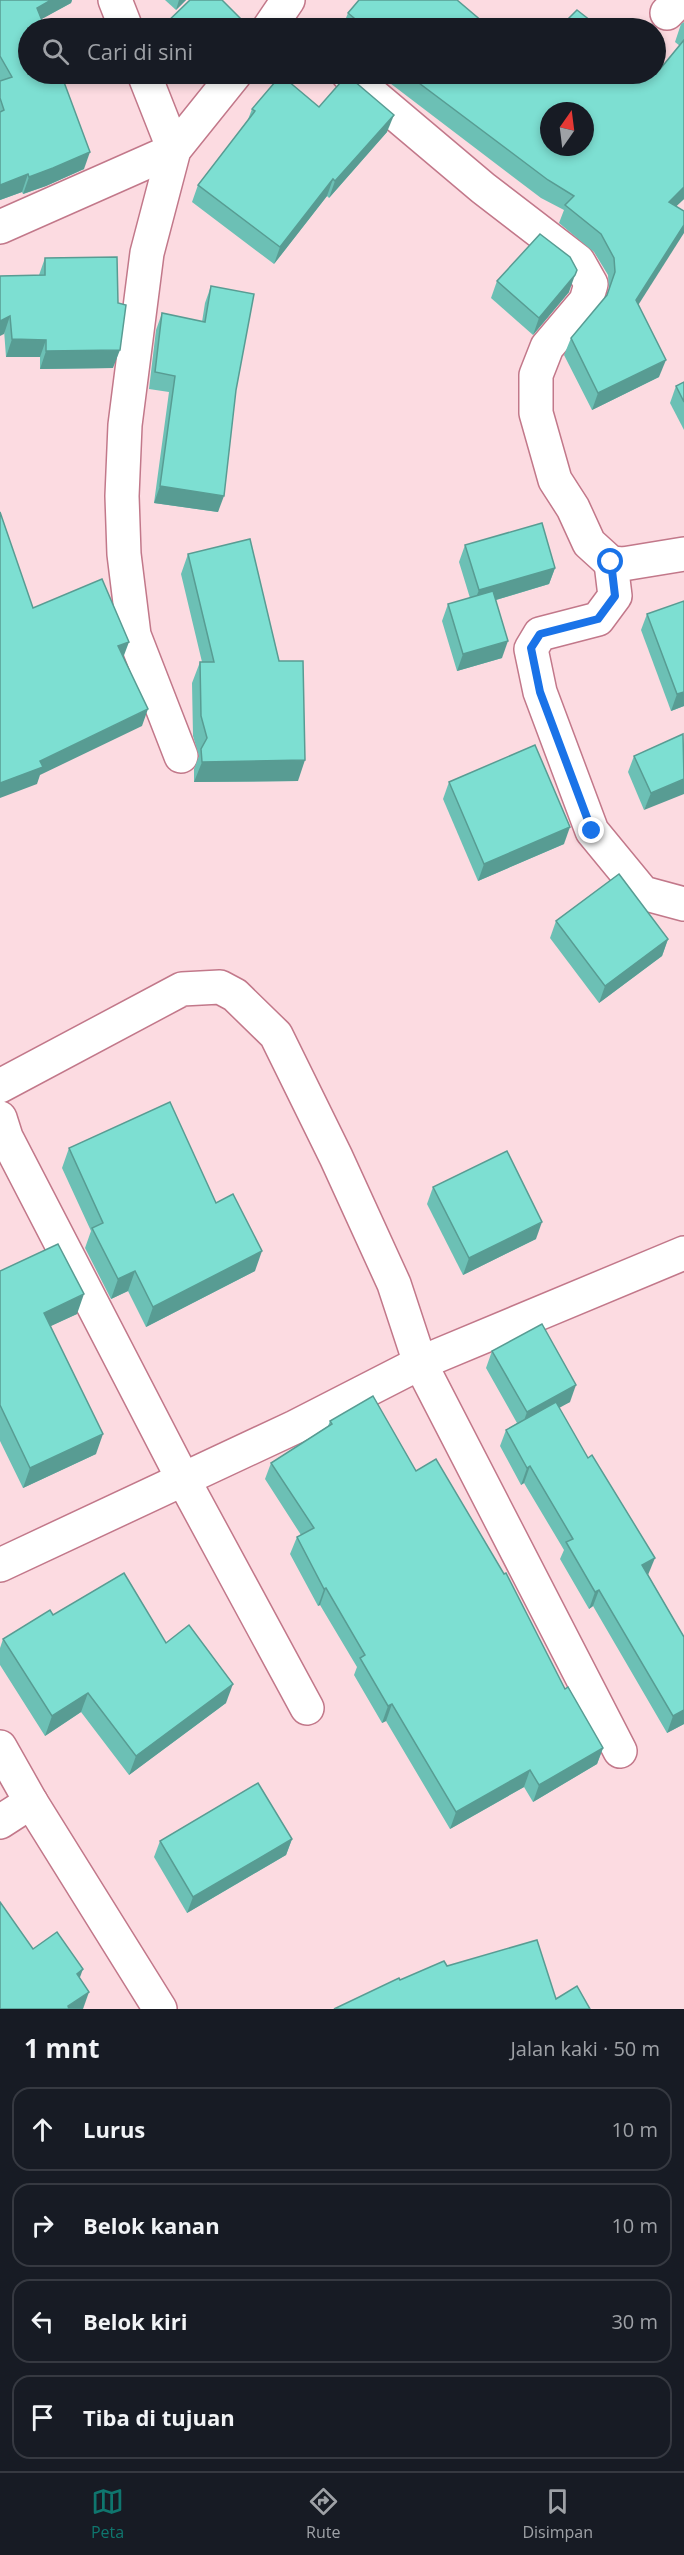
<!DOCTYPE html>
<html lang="id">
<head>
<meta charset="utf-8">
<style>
  :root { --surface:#171b24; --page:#242831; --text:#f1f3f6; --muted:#9ea1a6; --line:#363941; --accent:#0f766e }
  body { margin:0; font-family:"Open Sans",sans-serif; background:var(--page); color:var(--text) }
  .compass { position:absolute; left:540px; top:102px; width:54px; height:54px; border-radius:50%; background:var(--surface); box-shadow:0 3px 9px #0003; rotate:14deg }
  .stop { position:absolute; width:18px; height:18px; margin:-14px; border:4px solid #1a73e8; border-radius:50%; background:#fff }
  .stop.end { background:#1a73e8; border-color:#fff; box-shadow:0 2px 6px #0008 }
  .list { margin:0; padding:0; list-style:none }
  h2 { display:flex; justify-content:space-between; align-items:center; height:78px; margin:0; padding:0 24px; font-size:26px }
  h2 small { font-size:20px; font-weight:400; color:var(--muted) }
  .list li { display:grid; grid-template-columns:39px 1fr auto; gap:18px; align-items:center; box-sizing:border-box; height:84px; margin:0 12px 12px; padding:0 12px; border:2px solid var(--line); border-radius:18px }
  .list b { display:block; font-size:22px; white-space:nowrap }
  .list em { font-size:20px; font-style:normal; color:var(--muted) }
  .icon { flex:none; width:33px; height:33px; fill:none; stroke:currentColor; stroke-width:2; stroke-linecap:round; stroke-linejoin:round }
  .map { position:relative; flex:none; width:684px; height:2009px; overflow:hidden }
  .search { position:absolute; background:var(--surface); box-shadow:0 3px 9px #0003; left:18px; right:18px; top:18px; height:66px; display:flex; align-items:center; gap:15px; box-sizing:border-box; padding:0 21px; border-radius:33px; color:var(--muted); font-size:22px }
  .sheet { height:462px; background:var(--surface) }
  nav { display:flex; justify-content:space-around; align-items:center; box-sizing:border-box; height:84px; border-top:2px solid var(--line); background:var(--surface); font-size:16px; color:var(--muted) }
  nav a { display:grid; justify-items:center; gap:3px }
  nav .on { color:var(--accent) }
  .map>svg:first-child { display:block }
</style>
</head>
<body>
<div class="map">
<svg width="684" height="2009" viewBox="0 0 684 2009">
  <rect width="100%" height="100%" fill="#fcdbe1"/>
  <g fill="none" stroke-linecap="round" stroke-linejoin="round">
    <defs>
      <g id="street">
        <path d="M115 0 126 28"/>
        <path d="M667 13 680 0"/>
        <path d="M269 28 288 0"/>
        <path d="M144 74 174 150"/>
        <path d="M348 74 483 188 578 261 591 284 586 301 547 347 536 375V413L555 480 573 508 589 543 611 563 623 564 684 554"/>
        <path d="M0 227 174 150"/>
        <path d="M611 563 615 596 598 619 540 634 531 649 540 692 592 831 643 893 684 904"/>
        <path d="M181 756 134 635 124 554 122 496 125 425 147 253 174 150 235 74"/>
        <path d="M0 1086 182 989 220 987 235 995 276 1035 336 1157 394 1284 420 1363 620 1751"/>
        <path d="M0 1118 6 1137 183 1479 307 1708"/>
        <path d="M0 1565 295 1427 420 1363 684 1253"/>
        <path d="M0 1747 31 1802 160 2009"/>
        <path d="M0 1822 31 1802"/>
      </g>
    </defs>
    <!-- street casing -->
    <use href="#street" stroke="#c2788a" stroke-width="36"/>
    <!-- street -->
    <use href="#street" stroke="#fff" stroke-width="33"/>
  </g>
  <!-- wall -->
  <g fill="#6cc0b5">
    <path d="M0 0H72L71 3 41 19 84 169 46 186 23 194 22 192 0 200Z"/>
    <path d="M165 0H186L176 10Z"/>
    <path d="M348 13 490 28H342Z"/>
    <path d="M684 22V199L676 206 638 304 659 377 592 410 564 355 571 338 607 296 609 289 608 275 594 252 559 223 564 210 541 198 378 74H656L680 46 675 42 681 24Z"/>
    <path d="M183 74H200L191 82Z"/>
    <path d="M319 107 387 132 329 198 327 196 274 264 192 202 198 185 247 122 252 109Z"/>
    <path d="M45 258 113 368 40 369V357H6L0 276 39 275Z"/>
    <path d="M497 281 569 292 533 335 491 298Z"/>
    <path d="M211 286 236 390 218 512 154 503 169 392 149 389 156 330 162 313 202 322 205 303Z"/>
    <path d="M684 382V430L670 403 676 386Z"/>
    <path d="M465 545 555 568 549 584 496 600 502 658 457 671 442 621 448 604 470 598 459 562Z"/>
    <path d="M188 554 298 781 194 782V769L199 756 193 736 192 683 200 662H202L181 574Z"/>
    <path d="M647 614 684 706 671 711 641 630Z"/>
    <path d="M683 734 644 810 628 772 634 756Z"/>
    <path d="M449 782 564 844 478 881 443 799Z"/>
    <path d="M556 921 668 939 662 956 599 1003 550 938Z"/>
    <path d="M69 1148 216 1203 255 1271 146 1327 128 1291 111 1299 85 1248 91 1231 62 1168Z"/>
    <path d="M433 1187 536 1239 463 1275 427 1204Z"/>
    <path d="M0 1271 77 1314 50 1326 96 1454 23 1488 0 1441Z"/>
    <path d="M492 1351 570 1402 559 1407 648 1575 684 1637V1724L667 1733 593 1606 589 1609 560 1559 564 1550 524 1483 521 1485 500 1446 506 1430 517 1423 486 1368Z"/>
    <path d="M330 1421 416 1471 565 1689 603 1748 597 1764 533 1802 524 1787 450 1829 386 1721 382 1723 354 1675 357 1667 320 1605 318 1606 290 1554 297 1537 301 1535 265 1479 271 1463 328 1426Z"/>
    <path d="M53 1615 166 1643 226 1703 129 1775 81 1712 45 1736 0 1665V1648L3 1639Z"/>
    <path d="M292 1839 286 1855 187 1913 154 1857 160 1841Z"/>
  </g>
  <!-- shaded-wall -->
  <g fill="#589c93">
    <path d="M51 0H72L71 3 31 25 37 8Z"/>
    <path d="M179 0H186L176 10Z"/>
    <path d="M242 20 239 28H234Z"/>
    <path d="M194 74H200L191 82Z"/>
    <path d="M394 115 387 132 329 198 335 181Z"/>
    <path d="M90 152 84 169 46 186 23 194 29 177Z"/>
    <path d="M28 174 22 192 0 200V185Z"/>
    <path d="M333 179 327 196 274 264 280 247Z"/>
    <path d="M684 187V199L663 219 669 202Z"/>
    <path d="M684 225V233L630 318 636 300Z"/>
    <path d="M575 275 569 292 533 335 539 318Z"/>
    <path d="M10 316 4 334 0 336V321Z"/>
    <path d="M12 339 46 340 40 357H6Z"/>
    <path d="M120 350 113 368 40 369 46 351Z"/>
    <path d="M666 360 659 377 592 410 598 393Z"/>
    <path d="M160 486 224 496 218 512 154 503Z"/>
    <path d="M555 568 549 584 472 607 479 590Z"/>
    <path d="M508 641 502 658 457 671 463 654Z"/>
    <path d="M129 642 123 658 118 646Z"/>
    <path d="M684 692V706L671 711 677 694Z"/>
    <path d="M148 709 142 726 40 775 37 784 0 798V783L40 761Z"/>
    <path d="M305 760 298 781 194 782 202 762Z"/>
    <path d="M684 779V794L644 810 651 793Z"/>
    <path d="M570 827 564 844 478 881 484 864Z"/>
    <path d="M668 939 662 956 599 1003 605 986Z"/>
    <path d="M542 1222 536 1239 463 1275 469 1258Z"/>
    <path d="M262 1251 255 1271 146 1327 153 1307Z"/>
    <path d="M135 1271 128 1291 111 1299 118 1279Z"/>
    <path d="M84 1294 77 1314 36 1333 44 1313Z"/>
    <path d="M576 1385 570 1402 521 1429 527 1412Z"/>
    <path d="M103 1434 96 1454 23 1488 30 1468Z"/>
    <path d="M530 1466 524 1483 521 1485 527 1468Z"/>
    <path d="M655 1558 648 1575 636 1582 642 1565Z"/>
    <path d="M326 1588 320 1605 318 1606 324 1589Z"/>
    <path d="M599 1590 593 1606 589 1609 595 1592Z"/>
    <path d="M233 1684 226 1703 129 1775 136 1756Z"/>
    <path d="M88 1693 81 1712 45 1736 52 1716Z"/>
    <path d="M392 1704 386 1721 382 1723 388 1706Z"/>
    <path d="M684 1710V1724L667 1733 673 1716Z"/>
    <path d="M603 1748 597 1764 533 1802 539 1785Z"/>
    <path d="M530 1770 524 1787 450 1829 456 1812Z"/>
    <path d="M292 1839 286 1855 187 1913 193 1897Z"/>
    <path d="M83 1969 76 1988 77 1974Z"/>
    <path d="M89 1992 83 2009H67L68 2006Z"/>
  </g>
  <!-- building -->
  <g fill="#7ddfd2" stroke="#589c93" stroke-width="1.5" fill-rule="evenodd">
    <path d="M0 0H51L37 8 45 28H28V74H61L90 152 53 168 29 177 28 174 0 185V112L4 110 0 98V81L12 77 0 56Z"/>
    <path d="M190 0H222L242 20 234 28H161Z"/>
    <path d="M359 0H457L490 28H366L348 13Z"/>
    <path d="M577 10 600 28H559Z"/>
    <path d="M684 40V187L669 202 684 211V225L636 300 666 360 598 393 571 338 607 295 615 272 614 258 601 234 565 205 574 196 548 180 407 74H656ZM549 111H585V147H549Z"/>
    <path d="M281 75 319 107 347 75 394 115 335 181 333 179 280 247 198 185 255 111 252 109Z"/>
    <path d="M540 234 570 257 577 270 575 275 539 318 497 281Z"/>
    <path d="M117 257 118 303 126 305 120 350 46 351V340L12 339 10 316 0 321V276L45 275V258Z"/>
    <path d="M211 286 254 294 236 390 224 496 160 486 175 376 155 372 162 313 205 322Z"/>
    <path d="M684 382V402L676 386Z"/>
    <path d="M0 512 33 608 102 579 129 642 118 646 148 709 40 761 43 767 0 783Z"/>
    <path d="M542 523 555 568 479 590 465 545Z"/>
    <path d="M250 539 279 661H303L305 760 202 762 201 749 207 738 201 716 200 662H214L188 554Z"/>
    <path d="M493 591 508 641 463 654 448 604Z"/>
    <path d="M684 601V692L677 694 647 614Z"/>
    <path d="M683 734 684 779 651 793 634 756Z"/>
    <path d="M535 745 570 827 484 864 449 782Z"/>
    <path d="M619 874 668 939 605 986 556 921Z"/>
    <path d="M170 1102 216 1203 233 1194 262 1251 153 1307 135 1271 118 1279 92 1228 103 1223 69 1148Z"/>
    <path d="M507 1151 542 1222 469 1258 433 1187Z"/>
    <path d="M58 1244 84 1294 44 1313 103 1434 30 1468 0 1405V1271Z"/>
    <path d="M542 1324 576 1385 527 1412 492 1351Z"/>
    <path d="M373 1396 416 1471 436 1459 504 1574 506 1573 565 1689 568 1687 603 1748 539 1785 530 1770 456 1812 392 1704 388 1706 360 1658 365 1655 326 1588 324 1589 297 1537 314 1528 271 1463 332 1424 330 1421Z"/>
    <path d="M556 1402 588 1458 592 1455 655 1558 642 1565 684 1637V1710L673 1716 599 1590 595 1592 566 1542 573 1539 530 1466 527 1468 506 1430Z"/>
    <path d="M124 1573 166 1643 189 1625 233 1684 136 1756 88 1693 52 1716 3 1639 50 1610 53 1615Z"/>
    <path d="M258 1783 292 1839 193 1897 160 1841Z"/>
    <path d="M0 1902 33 1949 57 1932 83 1969 77 1974 89 1992 68 2006 69 2009H0Z"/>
    <path d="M537 1940 556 1999 577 1986 590 2009H334L399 1978 400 1980 444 1961 447 1966Z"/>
  </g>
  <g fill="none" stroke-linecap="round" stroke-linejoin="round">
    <!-- route -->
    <path stroke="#1a73e8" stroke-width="8" d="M592 831 540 692 531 648 540 634 598 619 615 596 611 562"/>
  </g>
</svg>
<svg class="compass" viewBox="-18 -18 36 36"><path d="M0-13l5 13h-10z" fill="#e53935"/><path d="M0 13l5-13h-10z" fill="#9ea1a6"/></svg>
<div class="stop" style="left:611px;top:562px"></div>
<div class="stop end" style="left:592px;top:831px"></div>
<div class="search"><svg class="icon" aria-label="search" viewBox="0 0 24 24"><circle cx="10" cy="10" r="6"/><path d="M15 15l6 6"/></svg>Cari di sini</div>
</div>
<section class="sheet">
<h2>1 mnt<small>Jalan kaki · 50 m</small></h2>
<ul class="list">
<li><svg class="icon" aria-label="ahead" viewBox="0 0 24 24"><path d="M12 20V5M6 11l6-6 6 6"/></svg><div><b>Lurus</b></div><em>10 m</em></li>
<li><svg class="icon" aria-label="right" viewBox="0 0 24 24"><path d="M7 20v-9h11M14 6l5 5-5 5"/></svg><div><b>Belok kanan</b></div><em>10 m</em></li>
<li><svg class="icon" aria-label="left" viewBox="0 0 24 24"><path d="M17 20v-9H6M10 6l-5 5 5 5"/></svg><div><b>Belok kiri</b></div><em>30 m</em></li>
<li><svg class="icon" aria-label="arrive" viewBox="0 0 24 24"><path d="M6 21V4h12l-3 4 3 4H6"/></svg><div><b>Tiba di tujuan</b></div></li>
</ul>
</section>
<nav>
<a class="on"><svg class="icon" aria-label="map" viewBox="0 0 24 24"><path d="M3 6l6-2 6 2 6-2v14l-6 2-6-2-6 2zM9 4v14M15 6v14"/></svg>Peta</a>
<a><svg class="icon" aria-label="directions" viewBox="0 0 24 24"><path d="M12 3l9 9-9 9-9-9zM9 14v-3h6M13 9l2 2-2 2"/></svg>Rute</a>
<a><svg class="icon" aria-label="saved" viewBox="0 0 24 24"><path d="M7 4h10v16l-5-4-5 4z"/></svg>Disimpan</a>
</nav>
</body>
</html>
